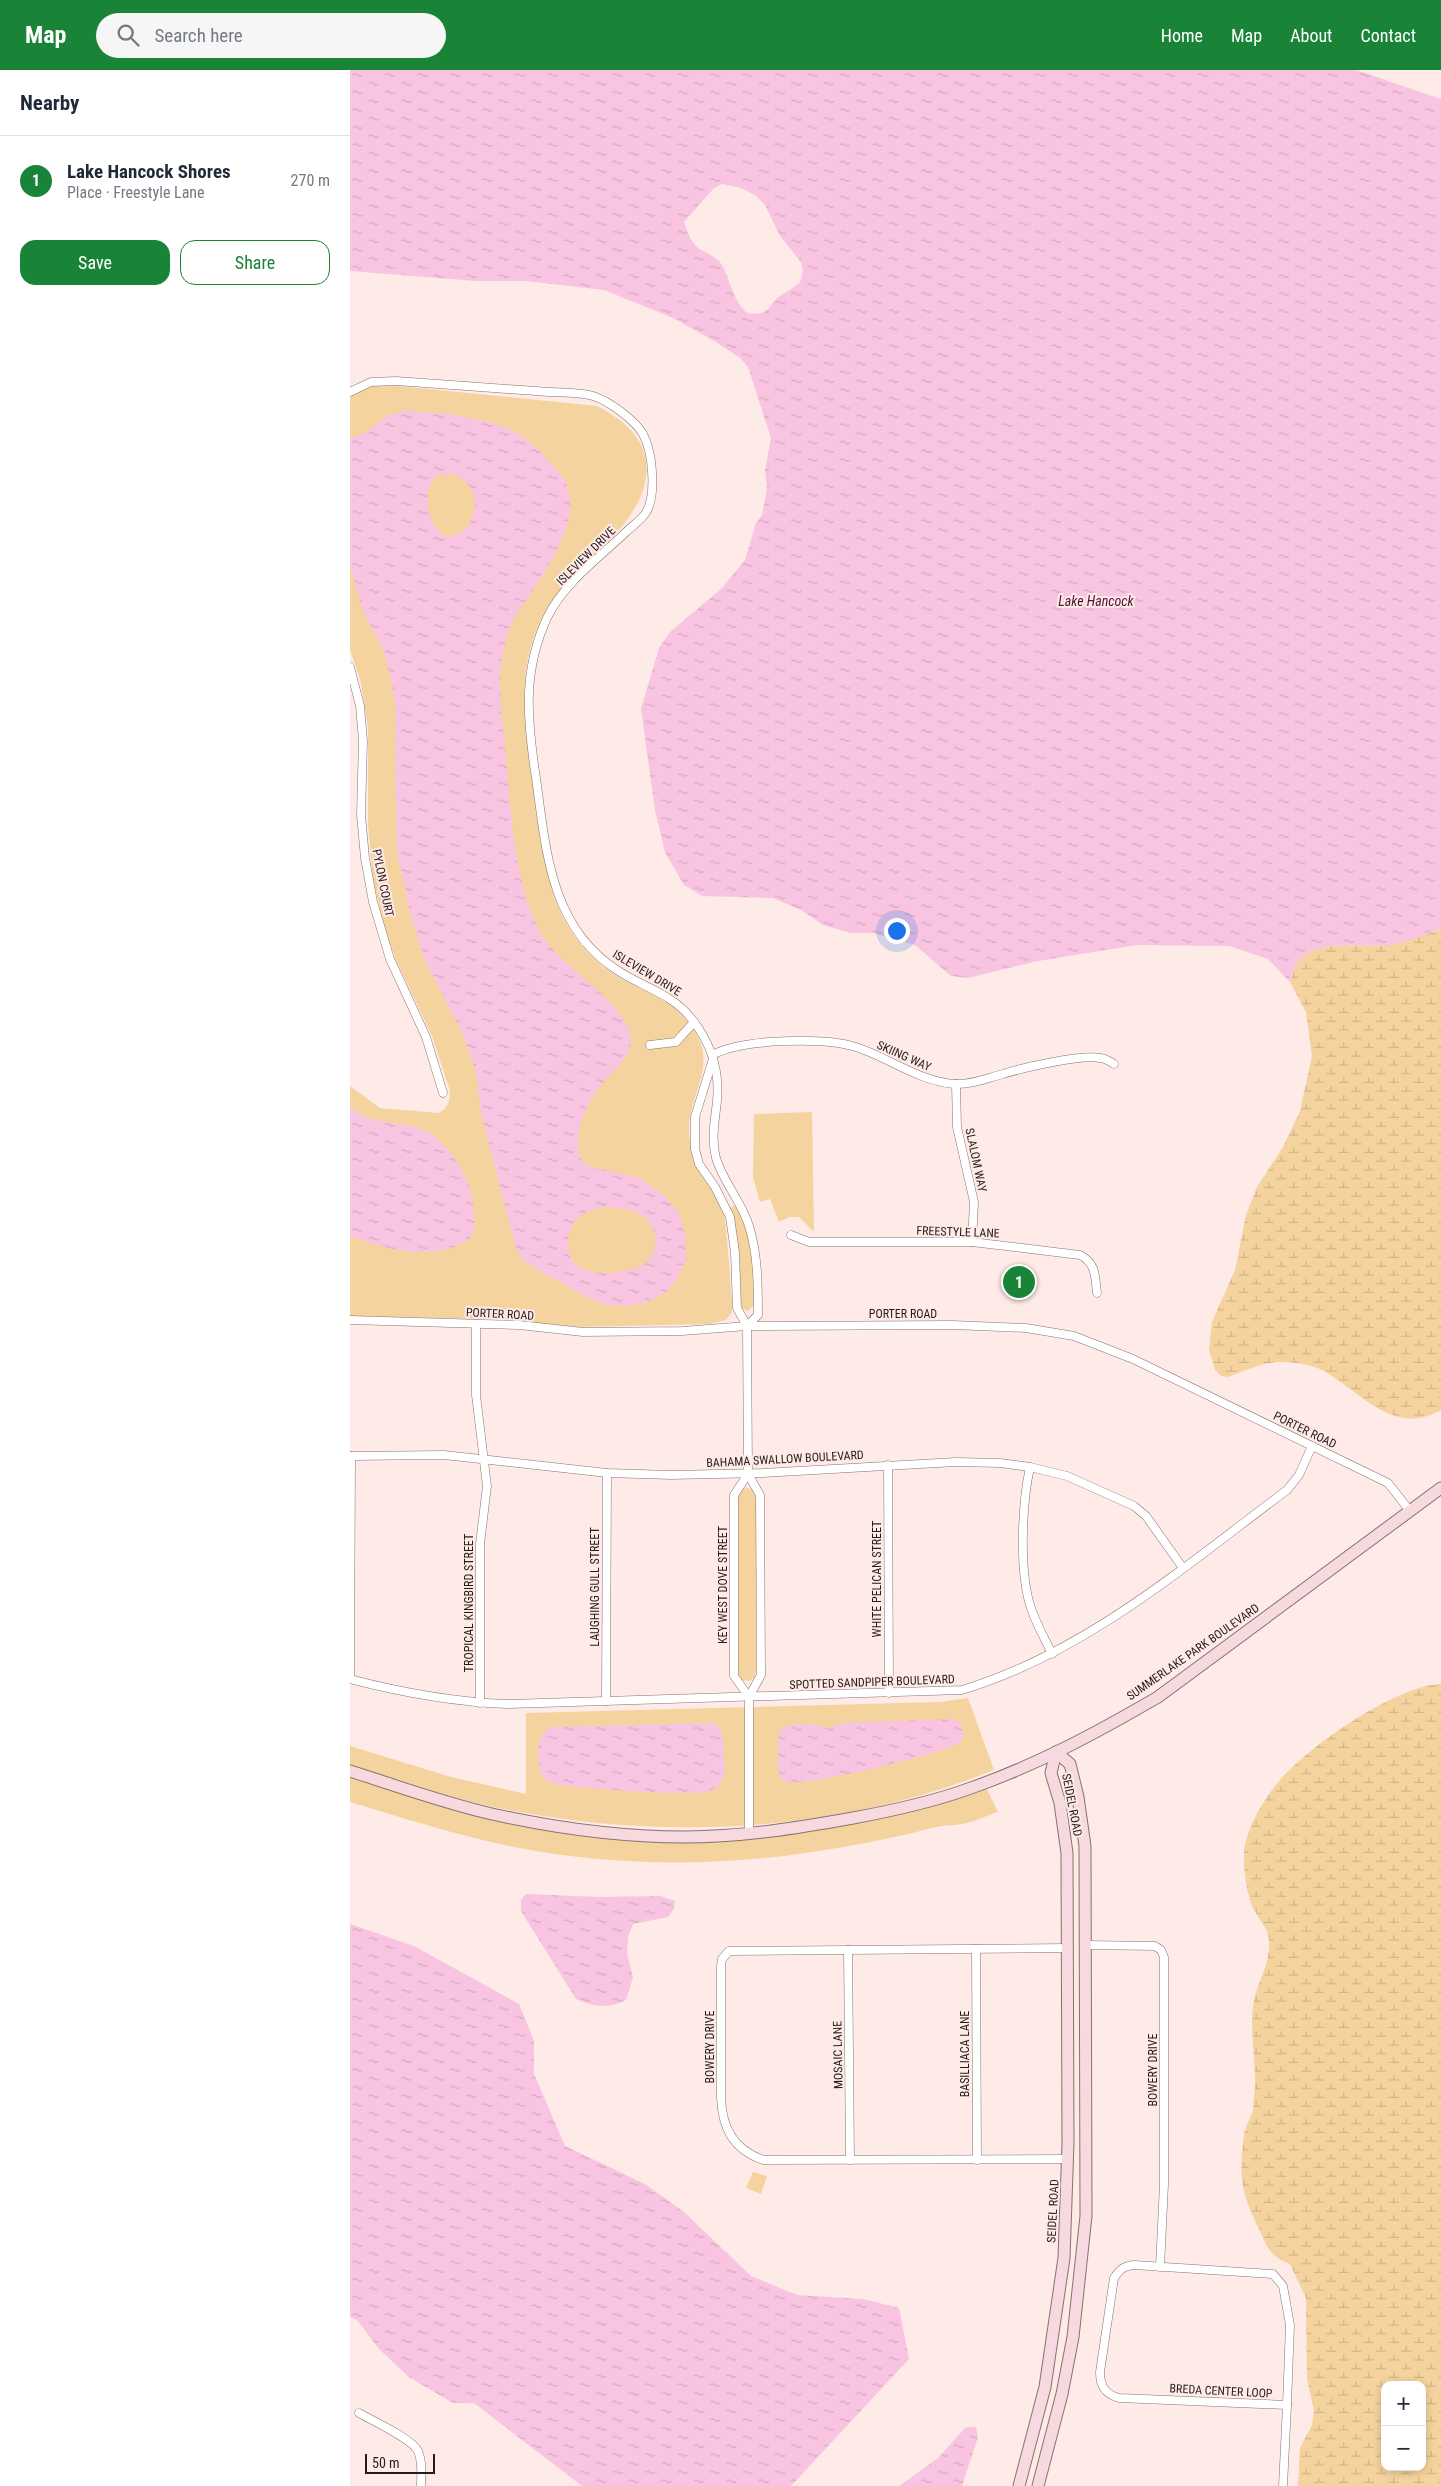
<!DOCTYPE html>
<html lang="en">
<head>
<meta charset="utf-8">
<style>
  :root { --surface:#fff; --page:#f6f6f7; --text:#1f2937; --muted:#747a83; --line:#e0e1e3; --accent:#198338 }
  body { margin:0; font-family:"Roboto Condensed",sans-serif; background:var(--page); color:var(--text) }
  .controls { position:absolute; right:15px; bottom:15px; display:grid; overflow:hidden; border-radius:10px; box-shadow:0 2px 8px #0003 }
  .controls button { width:45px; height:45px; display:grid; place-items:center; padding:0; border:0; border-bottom:1px solid var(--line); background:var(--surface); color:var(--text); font:25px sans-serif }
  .scale { position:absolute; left:15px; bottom:12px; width:70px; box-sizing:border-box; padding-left:5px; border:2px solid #251c1a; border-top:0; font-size:14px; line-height:18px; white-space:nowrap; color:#251c1a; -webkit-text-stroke:4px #feeae6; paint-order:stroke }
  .you { position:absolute; left:546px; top:860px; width:18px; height:18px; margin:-12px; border:4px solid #fff; border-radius:50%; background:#1a73e8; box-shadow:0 0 0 8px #1a73e833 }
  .badge { display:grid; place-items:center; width:32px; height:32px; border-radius:50%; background:var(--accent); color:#fff; font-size:16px; font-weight:700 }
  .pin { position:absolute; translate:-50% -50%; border:2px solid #fff; box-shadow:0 1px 5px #0006 }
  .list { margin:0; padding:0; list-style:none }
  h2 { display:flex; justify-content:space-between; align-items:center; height:65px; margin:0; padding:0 20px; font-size:21px }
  h2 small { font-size:16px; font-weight:400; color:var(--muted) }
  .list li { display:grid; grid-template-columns:32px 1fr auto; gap:15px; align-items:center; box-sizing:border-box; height:90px; padding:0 20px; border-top:1px solid var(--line) }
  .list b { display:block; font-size:19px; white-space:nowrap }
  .list p { margin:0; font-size:16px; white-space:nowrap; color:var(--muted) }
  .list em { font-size:16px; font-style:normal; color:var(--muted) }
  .actions { display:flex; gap:10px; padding:15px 20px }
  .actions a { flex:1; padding:11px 0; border:1px solid var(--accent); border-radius:15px; text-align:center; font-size:18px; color:var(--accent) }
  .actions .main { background:var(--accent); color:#fff }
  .icon { flex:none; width:28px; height:28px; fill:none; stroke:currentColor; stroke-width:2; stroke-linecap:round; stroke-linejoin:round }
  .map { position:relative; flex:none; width:1091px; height:2416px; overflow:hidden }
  header { display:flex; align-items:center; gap:30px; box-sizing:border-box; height:70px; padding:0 25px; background:var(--accent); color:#fff }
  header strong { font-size:24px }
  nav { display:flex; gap:28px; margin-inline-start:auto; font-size:18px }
  .search { width:350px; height:45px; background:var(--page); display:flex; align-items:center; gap:12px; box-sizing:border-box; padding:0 18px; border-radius:28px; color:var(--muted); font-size:19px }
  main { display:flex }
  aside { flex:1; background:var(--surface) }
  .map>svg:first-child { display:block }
</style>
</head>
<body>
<header>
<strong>Map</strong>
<div class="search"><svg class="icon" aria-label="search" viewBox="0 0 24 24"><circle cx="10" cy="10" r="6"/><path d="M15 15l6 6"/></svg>Search here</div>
<nav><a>Home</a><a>Map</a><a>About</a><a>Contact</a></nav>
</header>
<main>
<aside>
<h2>Nearby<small></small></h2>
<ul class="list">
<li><span class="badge">1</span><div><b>Lake Hancock Shores</b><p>Place · Freestyle Lane</p></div><em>270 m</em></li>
</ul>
<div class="actions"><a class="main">Save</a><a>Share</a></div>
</aside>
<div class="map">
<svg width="1091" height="2416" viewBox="0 0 1091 2416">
  <defs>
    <pattern id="wetland-marsh" width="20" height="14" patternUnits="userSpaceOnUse" patternTransform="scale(1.25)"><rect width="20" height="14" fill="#f5d39e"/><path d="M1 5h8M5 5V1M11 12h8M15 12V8" fill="none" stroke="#d2b588"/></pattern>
    <pattern id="water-ripples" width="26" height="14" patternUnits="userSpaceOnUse" patternTransform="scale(1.25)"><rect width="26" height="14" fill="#f8c4e1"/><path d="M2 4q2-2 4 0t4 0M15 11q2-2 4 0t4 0" fill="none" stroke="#d4a8c0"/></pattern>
  </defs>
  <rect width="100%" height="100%" fill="#feeae6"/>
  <!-- green -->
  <g fill="#f5d39e">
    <path d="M29 314 247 336C270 348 293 365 296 392 303 452 225 491 197 539 180 568 173 600 175 634 177 667 183 699 187 732 197 800 198 854 258 900 290 924 326 925 348 967 365 1000 337 1029 339 1063 341 1104 362 1110 373 1143 376 1151 376 1161 377 1169 379 1190 380 1210 382 1231V1242L376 1250 359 1254 225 1257 134 1249 0 1246V1016L30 1038 88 1043C98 1039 100 1030 100 1021L82 966 47 892 36 863 23 810 18 754V657L10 609 0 580V327L17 316Z"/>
    <path d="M462 1042 464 1162 449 1147H439L429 1152 420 1129 410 1132 403 1107 404 1044Z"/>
    <path d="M384 1135C404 1154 405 1209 404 1235L398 1241 392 1238 391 1234 389 1186 380 1139Z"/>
    <path d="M398 1418 404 1421 406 1428V1599L405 1607 399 1611 391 1610 387 1602V1424L392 1419Z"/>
    <path d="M618 1628 644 1700C493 1761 323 1771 164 1741 108 1731 55 1711 0 1696V1676L101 1707 176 1724V1643L591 1632Z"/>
    <path d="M0 1701 140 1744 336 1767 463 1755 634 1713 648 1742C636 1746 624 1752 612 1754 603 1756 594 1755 586 1757 445 1793 307 1805 164 1777 108 1766 54 1748 0 1732Z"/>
    <path d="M403 2102 417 2106 411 2124 396 2118Z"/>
  </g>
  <!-- wetland -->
  <g fill="url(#wetland-marsh)" fill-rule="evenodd">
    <path d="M1091 859V1340C1044 1367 1012 1323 974 1301 964 1295 944 1292 933 1292 915 1291 895 1301 878 1307L871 1306 865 1300 859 1280 862 1252 885 1200 896 1145 907 1117 933 1077 950 1041 962 986 956 942 940 912C942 907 943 899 946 894 966 865 1018 880 1046 874 1061 870 1076 864 1091 859Z"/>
    <path d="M1091 1614V2416H948L950 2378 962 2355 964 2341 957 2309 956 2228 940 2194C919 2185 918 2179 909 2159 890 2119 889 2107 894 2065 895 2056 901 2048 903 2040 904 2032 904 2024 905 2017 906 1987 898 1955 905 1926 909 1911 918 1895 919 1879 921 1860 911 1853 903 1838 896 1824 892 1790 895 1775 900 1752 915 1727 931 1709 961 1675 1045 1616 1091 1614ZM1035 2315H1072V2397H1035Z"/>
  </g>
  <!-- water -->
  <g fill="url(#water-ripples)" fill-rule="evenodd">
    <path d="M0 0H1006L1091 29V859C1076 864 1061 870 1046 874 1018 880 966 865 946 894 943 899 942 907 940 912L918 889 879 876 787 875 688 891 618 908 601 906 565 875 524 863H501L473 855 453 841 423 828 352 826 334 815 315 782 305 740 291 639 309 578 320 562 372 518 395 490 406 453 412 445 417 419 415 400 421 368 398 297 390 288 366 272 323 248 254 220 176 211H126L0 201ZM372 114 391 118 405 125 415 135 430 166 451 192 453 201 450 212C444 218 437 221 430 226 415 237 422 246 397 243 382 229 381 211 372 195 367 187 360 185 353 181 341 175 338 163 334 152L363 119Z"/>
    <path d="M58 340C74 344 88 342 103 345 121 348 142 352 159 359 177 367 190 380 202 395 206 400 213 406 216 413 232 454 196 498 176 531 158 547 149 592 150 616 150 640 154 664 156 688 161 741 164 813 190 862 209 898 278 931 281 970 282 988 262 1000 253 1013 245 1022 238 1035 233 1046 227 1059 228 1072 229 1086L237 1096 289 1108 315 1126 330 1145 335 1165 336 1190 329 1206 316 1222 298 1232 276 1236 257 1235 236 1227 173 1191 165 1175 131 1043 126 1002 113 964 75 891 62 851 47 782 45 689 46 640 40 605 33 579 12 539 0 495V368L13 364 39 345ZM102 404C138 416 128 467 95 467 78 455 70 420 87 405ZM251 1137C265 1137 280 1138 292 1145 310 1156 310 1187 291 1196 273 1204 236 1209 222 1190 219 1186 218 1177 218 1172 220 1150 231 1142 251 1137Z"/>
    <path d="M0 1037C25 1060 62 1047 85 1067 105 1085 120 1107 123 1135 124 1145 126 1155 122 1165 119 1172 110 1174 104 1177 68 1189 34 1178 0 1166Z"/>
    <path d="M604 1649C612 1652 615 1663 612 1671 597 1683 445 1720 433 1711 425 1704 429 1673 429 1662L437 1655 462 1654 478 1658 494 1653Z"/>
    <path d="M361 1653 367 1655C375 1665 374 1675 374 1687 375 1702 376 1712 362 1720 349 1728 222 1718 203 1713 197 1711 194 1708 191 1704 187 1688 185 1664 202 1657Z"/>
    <path d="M176 1824 249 1827 310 1826 325 1831 324 1839 318 1847 283 1854 278 1867 277 1884 283 1907 276 1930C257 1939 245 1937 226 1929L171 1841V1830Z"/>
    <path d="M0 1854 64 1876 169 1934 184 1971V2004L215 2076 295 2114 334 2142 401 2206 447 2225 513 2229 549 2238 559 2289 441 2416H232L124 2333H103L59 2307 29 2279 7 2250 0 2247Z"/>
    <path d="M616 2357H626L628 2367 612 2416H549L587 2389Z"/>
  </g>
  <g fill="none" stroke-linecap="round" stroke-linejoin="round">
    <defs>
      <g id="street">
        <path d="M0 322 21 312 46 311C93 314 139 318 186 321 203 323 228 321 243 326 259 331 285 350 293 364 303 383 307 427 295 444 290 451 282 456 276 462 250 487 214 513 198 546 172 600 177 650 186 708 196 779 200 857 267 900 292 917 321 923 341 948 361 973 370 999 367 1031 365 1050 361 1069 366 1088 373 1112 392 1132 399 1156 408 1185 408 1215 408 1245L397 1256"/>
        <path d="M0 597 10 636 13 671 11 745 15 788 23 832 40 889 76 967 93 1023"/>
        <path d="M300 975 326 972 344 952"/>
        <path d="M364 984C394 969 473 967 506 977 540 988 568 1011 605 1014 621 1015 637 1008 653 1004 672 998 732 984 750 988 755 988 759 991 764 994"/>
        <path d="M363 989 345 1047V1079L349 1094 365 1117 380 1147 385 1182 387 1238 397 1256 398 1404 410 1425 411 1605 399 1627V1763"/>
        <path d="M606 1014 607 1057 624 1132 622 1172"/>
        <path d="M441 1165 459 1172H622L730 1185C746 1193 745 1206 747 1223"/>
        <path d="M0 1250 169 1255 233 1262 332 1261 397 1256 603 1255 676 1258 724 1266 783 1289 1038 1413 1060 1441"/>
        <path d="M126 1254V1325L137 1416 130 1474V1633"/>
        <path d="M0 1386 94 1385 257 1403 321 1405 412 1403 606 1392 650 1393 680 1397 717 1406 784 1436 796 1446 833 1498"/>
        <path d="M538 1395 539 1623"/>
        <path d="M680 1397C672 1434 669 1498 680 1535 685 1552 694 1567 702 1584"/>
        <path d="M398 1404 384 1425V1606L399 1627"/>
        <path d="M0 1609C54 1623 103 1632 159 1634L612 1620C735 1583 835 1496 937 1420L949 1405 962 1376"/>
        <path d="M0 1609 1 1386"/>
        <path d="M256 1631 257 1403"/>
        <path d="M736 1875 805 1876 811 1880 814 1887V2114L810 2197"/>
        <path d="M717 1878 379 1881 372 1889 371 1896V2027C372 2058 383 2079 413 2090L718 2089"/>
        <path d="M626 1879 627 2090"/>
        <path d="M498 1880 500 2090"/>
        <path d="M784 2195 923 2204 933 2216 940 2255 937 2335 769 2328C755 2324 750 2316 750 2302L764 2208C770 2199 774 2196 784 2195Z"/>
        <path d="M9 2343C23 2351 61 2368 68 2381 73 2392 71 2405 71 2416"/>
        <path d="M933 2416 937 2335"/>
      </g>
      <g id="secondary">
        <path d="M0 1701C47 1716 94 1733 142 1744 205 1758 271 1767 335 1767 391 1767 448 1758 503 1748 541 1741 582 1732 618 1719 685 1696 748 1662 808 1627L1091 1418"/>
        <path d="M669 2416 695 2317 714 2188 718 2073 717 1783 710 1733 701 1703 706 1682"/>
        <path d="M688 2416 712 2324 723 2267 736 2146 735 1776 728 1727 720 1694 706 1682"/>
      </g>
    </defs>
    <!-- street casing -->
    <use href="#street" stroke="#88726e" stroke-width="9"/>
    <!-- secondary casing -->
    <use href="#secondary" stroke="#88726e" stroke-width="13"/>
    <!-- street -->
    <use href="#street" stroke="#fff" stroke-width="8"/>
    <!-- secondary -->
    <use href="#secondary" stroke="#f7dae0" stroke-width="11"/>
  </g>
  <g text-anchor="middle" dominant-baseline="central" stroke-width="4" stroke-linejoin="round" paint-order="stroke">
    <!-- street labels -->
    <g font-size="12" fill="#251c1a" stroke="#feeae6">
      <text transform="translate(236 486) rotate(-45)">ISLEVIEW DRIVE</text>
      <text transform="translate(33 813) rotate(79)">PYLON COURT</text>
      <text transform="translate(297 903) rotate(31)">ISLEVIEW DRIVE</text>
      <text transform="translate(554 986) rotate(24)">SKIING WAY</text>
      <text transform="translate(626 1090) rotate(78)">SLALOM WAY</text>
      <text transform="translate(608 1162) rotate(2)">FREESTYLE LANE</text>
      <text transform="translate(150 1244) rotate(3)">PORTER ROAD</text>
      <text x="553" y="1244">PORTER ROAD</text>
      <text transform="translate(955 1360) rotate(26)">PORTER ROAD</text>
      <text transform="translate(435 1389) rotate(-3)">BAHAMA SWALLOW BOULEVARD</text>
      <text transform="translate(527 1509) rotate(-90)">WHITE PELICAN STREET</text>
      <text transform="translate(373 1515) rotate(-90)">KEY WEST DOVE STREET</text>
      <text transform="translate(245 1517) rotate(-90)">LAUGHING GULL STREET</text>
      <text transform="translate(119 1533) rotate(-90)">TROPICAL KINGBIRD STREET</text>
      <text transform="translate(843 1582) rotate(-35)">SUMMERLAKE PARK BOULEVARD</text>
      <text transform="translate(522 1612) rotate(-2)">SPOTTED SANDPIPER BOULEVARD</text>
      <text transform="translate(722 1735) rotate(79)">SEIDEL ROAD</text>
      <text transform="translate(360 1977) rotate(-90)">BOWERY DRIVE</text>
      <text transform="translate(615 1984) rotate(-90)">BASILLIACA LANE</text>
      <text transform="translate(488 1985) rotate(-91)">MOSAIC LANE</text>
      <text transform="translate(803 2000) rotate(-90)">BOWERY DRIVE</text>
      <text transform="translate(703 2141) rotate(-87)">SEIDEL ROAD</text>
      <text transform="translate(871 2321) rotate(3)">BREDA CENTER LOOP</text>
    </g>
    <!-- water labels -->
    <g font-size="14" font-style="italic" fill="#550c3e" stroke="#feeae6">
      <text x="746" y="531">Lake Hancock</text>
    </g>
  </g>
</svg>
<div class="controls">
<button>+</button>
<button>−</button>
</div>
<div class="scale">50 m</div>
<div class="you"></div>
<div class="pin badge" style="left:669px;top:1212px">1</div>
</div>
</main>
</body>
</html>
